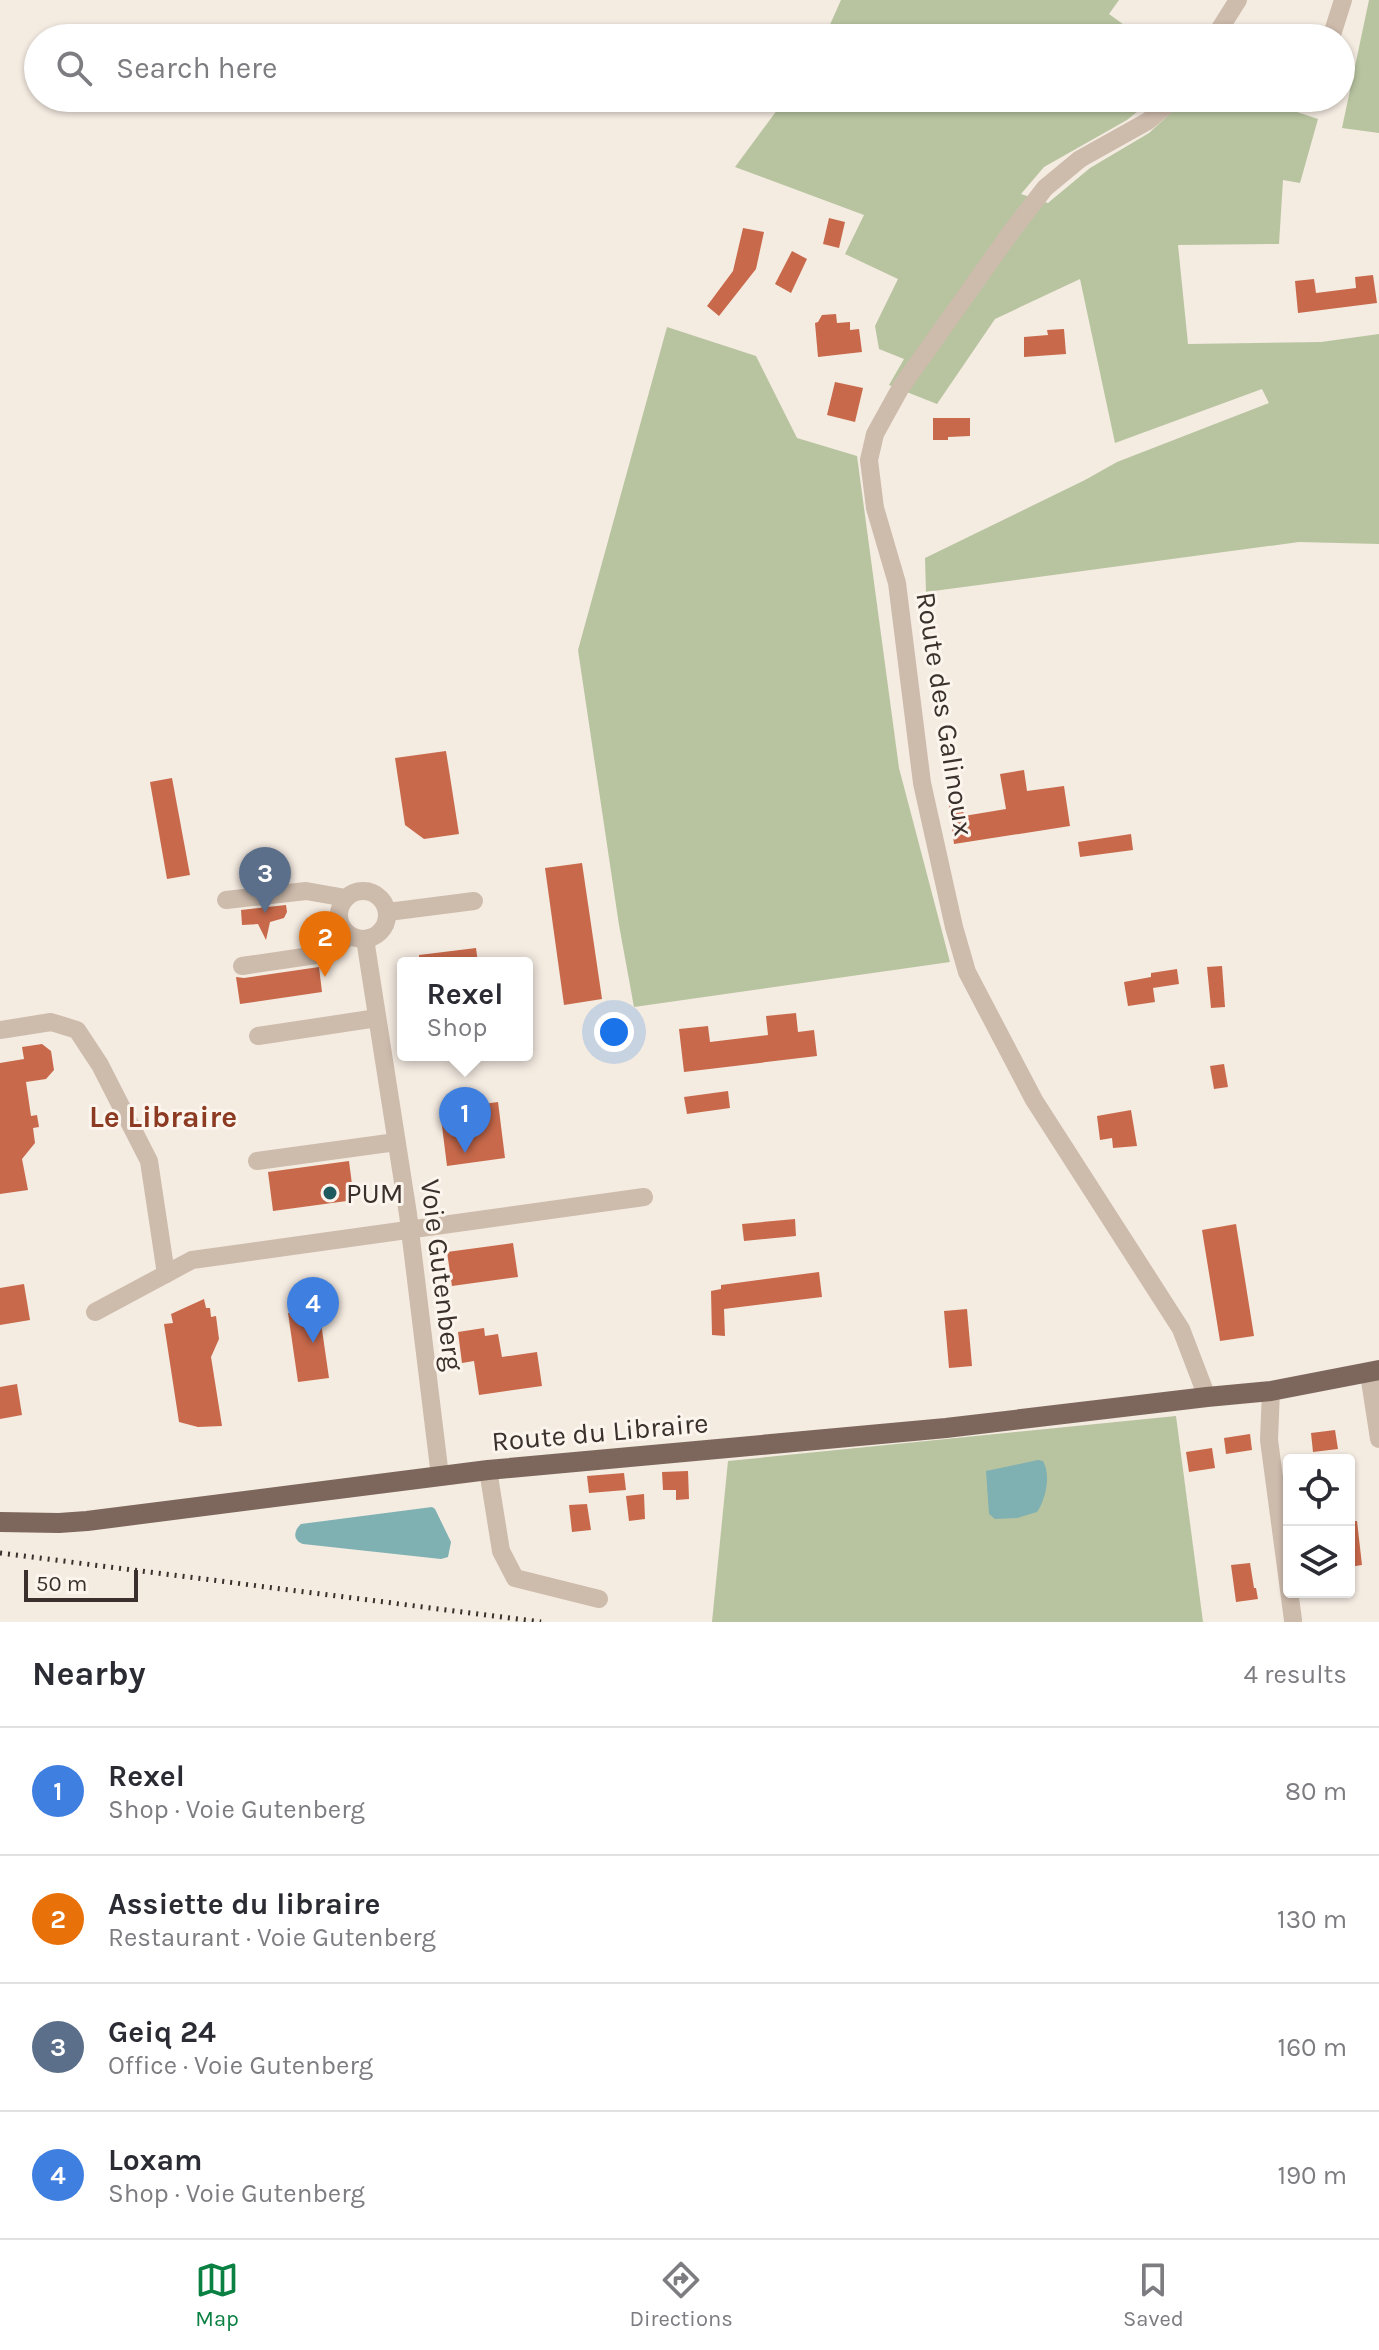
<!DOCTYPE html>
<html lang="en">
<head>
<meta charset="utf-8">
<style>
  :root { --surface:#fff; --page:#f7f7f7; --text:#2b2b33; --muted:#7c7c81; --line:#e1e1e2; --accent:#0b8043 }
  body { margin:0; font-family:Karla,sans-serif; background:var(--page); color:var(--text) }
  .controls { position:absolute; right:24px; bottom:24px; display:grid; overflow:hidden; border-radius:8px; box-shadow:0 2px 6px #0004 }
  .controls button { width:72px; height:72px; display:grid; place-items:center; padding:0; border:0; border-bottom:2px solid var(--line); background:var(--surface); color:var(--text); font:40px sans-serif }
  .scale { position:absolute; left:24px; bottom:20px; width:114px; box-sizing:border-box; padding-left:8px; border:4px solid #3b302b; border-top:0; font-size:22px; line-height:28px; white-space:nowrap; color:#3b302b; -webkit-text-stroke:6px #fbf5ee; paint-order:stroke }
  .you { position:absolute; left:614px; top:1032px; width:28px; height:28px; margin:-20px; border:6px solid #fff; border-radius:50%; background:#1a73e8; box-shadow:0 0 0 12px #1a73e833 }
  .badge { display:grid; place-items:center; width:52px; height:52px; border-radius:50%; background:var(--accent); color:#fff; font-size:26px; font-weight:700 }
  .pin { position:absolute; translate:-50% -66px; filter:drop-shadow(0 2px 4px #0008) }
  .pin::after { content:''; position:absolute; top:42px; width:28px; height:24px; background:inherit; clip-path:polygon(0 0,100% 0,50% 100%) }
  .popup { position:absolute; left:397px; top:957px; width:136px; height:104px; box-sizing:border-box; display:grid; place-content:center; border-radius:8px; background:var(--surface); filter:drop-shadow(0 2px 6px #0005); font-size:26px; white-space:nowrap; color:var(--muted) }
  .popup b { font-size:30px; color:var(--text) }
  .popup::after { content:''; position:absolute; left:50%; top:100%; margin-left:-16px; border:16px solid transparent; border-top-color:var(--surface) }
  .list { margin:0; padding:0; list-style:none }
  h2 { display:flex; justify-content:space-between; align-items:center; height:104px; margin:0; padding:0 32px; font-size:34px }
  h2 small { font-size:26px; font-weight:400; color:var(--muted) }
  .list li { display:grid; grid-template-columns:52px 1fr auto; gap:24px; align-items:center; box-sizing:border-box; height:128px; padding:0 32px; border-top:2px solid var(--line) }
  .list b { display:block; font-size:30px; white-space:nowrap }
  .list p { margin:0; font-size:26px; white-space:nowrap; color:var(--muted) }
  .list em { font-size:26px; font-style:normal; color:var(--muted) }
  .icon { flex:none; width:44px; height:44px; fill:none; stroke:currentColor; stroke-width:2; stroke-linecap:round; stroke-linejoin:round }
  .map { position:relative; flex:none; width:1379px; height:1622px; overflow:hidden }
  .search { position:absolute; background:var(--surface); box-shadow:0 2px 6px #0004; left:24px; right:24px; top:24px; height:88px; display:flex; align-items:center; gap:20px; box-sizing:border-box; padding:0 28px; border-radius:44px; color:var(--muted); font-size:30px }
  .sheet { height:616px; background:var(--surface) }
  nav { display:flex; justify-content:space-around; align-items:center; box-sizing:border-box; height:112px; border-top:2px solid var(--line); background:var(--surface); font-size:22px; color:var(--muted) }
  nav a { display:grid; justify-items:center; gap:4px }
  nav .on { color:var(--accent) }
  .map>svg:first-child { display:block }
</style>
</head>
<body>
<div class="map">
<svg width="1379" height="1622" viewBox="0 0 1379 1622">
  <rect width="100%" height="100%" fill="#f4ebe1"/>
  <!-- green -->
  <g fill="#b8c4a0">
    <path d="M841 0H1119L1109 14 1142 38H824Z"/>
    <path d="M1369 0H1379V133L1342 128Z"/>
    <path d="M786 98H1154L1127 120 1044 167 1021 194 1048 203 1090 168 1149 133 1187 98H1255L1318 119 1300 183 1283 180 1279 244 1178 245 1188 344 1321 342 1379 334V544L1299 542 926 592 925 558 1085 480 1117 462 1269 403 1262 389 1115 443 1080 279 995 319 937 404 889 385 904 359 879 349 875 326 898 279 845 254 864 215 735 167Z"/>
    <path d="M667 327 756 356 797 438 857 456 899 768 950 962 634 1007 619 925 578 650Z"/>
    <path d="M1176 1416 1203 1622H712L728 1461Z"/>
  </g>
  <!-- water -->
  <g fill="#7fb0b2">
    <path d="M1038 1460 1043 1461C1051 1475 1046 1499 1037 1512L1017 1518 995 1519 989 1514 986 1471Z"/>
    <path d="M432 1507 435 1509 451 1542 448 1557 441 1559 303 1544C292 1540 294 1530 301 1524Z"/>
  </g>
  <!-- building -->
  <g fill="#c8694b">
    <path d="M829 218 845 222 839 248 823 244Z"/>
    <path d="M743 228 764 232 756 269 719 316 707 306 733 271Z"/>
    <path d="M792 251 807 259 791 293 775 284Z"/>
    <path d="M1373 275 1377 303 1298 313 1295 281 1314 279 1316 293 1356 288 1355 277Z"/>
    <path d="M836 314 837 323 850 322V330L859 329 862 352 818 357 815 323 818 322 822 315Z"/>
    <path d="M1064 329 1066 354 1024 357V337L1048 335 1047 330Z"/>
    <path d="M835 382 863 388 855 422 827 415Z"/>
    <path d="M933 418H970V436L948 437V440H933Z"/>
    <path d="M446 751 459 834 424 839 405 825 395 758Z"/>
    <path d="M1024 770 1027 791 1064 786 1070 826 954 844 949 804 962 802 964 816 1006 809 1000 774Z"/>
    <path d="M172 778 190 875 167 879 150 782Z"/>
    <path d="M1131 834 1133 850 1080 857 1078 842Z"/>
    <path d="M582 863 602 999 564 1005 545 868Z"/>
    <path d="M286 905 287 912 284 918 270 922 266 940 258 924 242 925 241 910Z"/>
    <path d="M476 948 478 963H419V955Z"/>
    <path d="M1222 966 1225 1007 1211 1008 1207 967Z"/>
    <path d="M319 967 322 992 240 1004 236 977 244 978Z"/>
    <path d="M1177 969 1179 984 1153 988 1155 1002 1128 1006 1124 982 1151 977V973Z"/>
    <path d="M796 1013 798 1032 814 1030 817 1056 684 1072 679 1029 708 1026 710 1042 768 1035 766 1016Z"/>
    <path d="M42 1044 51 1051 54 1070 46 1079 26 1082 31 1116 37 1115 39 1127 33 1128 35 1143 22 1159 28 1190 0 1194V1063L24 1059 22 1047Z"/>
    <path d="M1224 1064 1228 1087 1214 1089 1210 1066Z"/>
    <path d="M728 1091 730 1108 687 1114 684 1097Z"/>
    <path d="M498 1102 505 1158 447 1166 440 1110Z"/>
    <path d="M1131 1110 1137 1146 1113 1148 1112 1138 1100 1140 1097 1116Z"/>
    <path d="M349 1161 354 1200 273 1211 268 1172Z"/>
    <path d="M795 1219 796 1236 744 1241 742 1224Z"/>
    <path d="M1236 1224 1254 1336 1220 1341 1202 1230Z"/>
    <path d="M513 1243 518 1277 452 1286 447 1252Z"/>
    <path d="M819 1272 822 1297 724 1309 725 1336 712 1335 711 1291 721 1289V1285Z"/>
    <path d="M24 1284 30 1320 0 1325V1288Z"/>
    <path d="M204 1299 206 1308H210L211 1317 216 1316 219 1339 211 1357 222 1426 198 1427 179 1422 164 1324 173 1323 171 1314Z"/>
    <path d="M319 1309 329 1378 298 1382 288 1313Z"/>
    <path d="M967 1309 972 1366 949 1368 944 1311Z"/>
    <path d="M484 1328 485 1336 498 1334 502 1357 537 1352 542 1386 479 1395 474 1361 462 1363 458 1332Z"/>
    <path d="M17 1384 22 1415 0 1419V1387Z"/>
    <path d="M1335 1430 1338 1449 1313 1452 1311 1433Z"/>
    <path d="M1250 1434 1252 1450 1226 1454 1224 1438Z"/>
    <path d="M1212 1448 1215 1468 1189 1472 1186 1452Z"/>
    <path d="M688 1471 689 1499 676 1500V1490H663L662 1472Z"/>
    <path d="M624 1473 626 1490 589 1493 587 1476Z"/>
    <path d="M644 1494 645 1519 629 1521 626 1496Z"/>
    <path d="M587 1504 591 1530 572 1532 569 1505Z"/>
    <path d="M1349 1521H1357L1362 1565 1349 1567Z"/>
    <path d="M1250 1563 1254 1588H1256L1258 1599 1236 1602 1231 1565Z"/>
  </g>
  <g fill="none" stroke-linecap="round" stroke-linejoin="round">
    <!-- minor -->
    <g stroke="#cdbbac" stroke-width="18">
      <path d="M1214 38 1238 0"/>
      <path d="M1331 38 1343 0"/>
      <path d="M1175 98 1148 121 1080 159 1045 188 1011 232 901 387 875 434 869 460 875 508 897 583 922 783 954 927 967 972 1034 1100 1181 1329 1207 1397"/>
      <circle cx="363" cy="915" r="24"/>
      <path d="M226 900 306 891 346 898"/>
      <path d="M388 912 474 901"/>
      <path d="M365 939 408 1214 440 1476"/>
      <path d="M242 966 330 953 350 935"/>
      <path d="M0 1030 51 1022 77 1030 100 1065 149 1161 166 1274"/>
      <path d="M258 1036 377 1018"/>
      <path d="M257 1161 396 1142"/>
      <path d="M95 1312 192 1260 644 1197"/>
      <path d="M1369 1374 1379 1439"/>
      <path d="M1271 1391 1269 1440 1293 1620"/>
      <path d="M488 1470 501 1551 515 1578 599 1599"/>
    </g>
    <!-- major -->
    <path stroke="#7d675c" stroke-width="20" d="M0 1522 59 1523 87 1521 488 1470 946 1428 1207 1397 1271 1391 1379 1370"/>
    <!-- rail -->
    <path stroke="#3b302b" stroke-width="5" stroke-dasharray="2 6" stroke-linecap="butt" d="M0 1553 541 1622"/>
  </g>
  <!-- markers -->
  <circle fill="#1f5a5e" stroke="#fbf5ee" stroke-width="3" cx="330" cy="1193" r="8"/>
  <g text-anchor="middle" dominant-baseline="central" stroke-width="6" stroke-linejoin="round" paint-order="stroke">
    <!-- street labels -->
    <g font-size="28" fill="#3b302b" stroke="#fbf5ee">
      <text transform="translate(945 714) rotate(81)">Route des Galinoux</text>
      <text transform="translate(442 1275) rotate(83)">Voie Gutenberg</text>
      <text transform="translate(600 1432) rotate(-5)">Route du Libraire</text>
    </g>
    <!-- poi labels -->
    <g font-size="28" fill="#3b302b" stroke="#fbf5ee" text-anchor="start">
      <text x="346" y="1193">PUM</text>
    </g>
    <!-- neighbourhood labels -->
    <g font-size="30" font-weight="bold" fill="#8c3b22" stroke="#fbf5ee">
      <text x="163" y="1117">Le Libraire</text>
    </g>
  </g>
</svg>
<div class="controls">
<button><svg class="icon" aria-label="locate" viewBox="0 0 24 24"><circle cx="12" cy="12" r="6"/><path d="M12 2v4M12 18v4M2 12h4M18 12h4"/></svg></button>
<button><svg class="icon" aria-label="layers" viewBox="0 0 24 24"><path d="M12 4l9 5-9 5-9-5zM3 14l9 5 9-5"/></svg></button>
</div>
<div class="scale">50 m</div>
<div class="you"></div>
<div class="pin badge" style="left:465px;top:1153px;background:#3f7fe0">1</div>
<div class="popup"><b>Rexel</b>Shop</div>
<div class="pin badge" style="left:325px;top:977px;background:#e8710a">2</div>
<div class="pin badge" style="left:265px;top:913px;background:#5c6f8a">3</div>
<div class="pin badge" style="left:313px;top:1343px;background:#3f7fe0">4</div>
<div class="search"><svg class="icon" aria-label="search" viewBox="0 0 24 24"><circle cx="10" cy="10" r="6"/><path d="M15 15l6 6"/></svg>Search here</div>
</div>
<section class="sheet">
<h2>Nearby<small>4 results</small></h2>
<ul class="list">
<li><span class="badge" style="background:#3f7fe0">1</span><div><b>Rexel</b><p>Shop · Voie Gutenberg</p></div><em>80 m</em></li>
<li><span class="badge" style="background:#e8710a">2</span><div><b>Assiette du libraire</b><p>Restaurant · Voie Gutenberg</p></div><em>130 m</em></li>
<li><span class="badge" style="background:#5c6f8a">3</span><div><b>Geiq 24</b><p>Office · Voie Gutenberg</p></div><em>160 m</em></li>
<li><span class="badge" style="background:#3f7fe0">4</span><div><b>Loxam</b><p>Shop · Voie Gutenberg</p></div><em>190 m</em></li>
</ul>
</section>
<nav>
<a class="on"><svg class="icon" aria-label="map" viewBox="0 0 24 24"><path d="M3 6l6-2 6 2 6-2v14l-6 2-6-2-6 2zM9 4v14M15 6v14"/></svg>Map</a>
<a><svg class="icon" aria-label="directions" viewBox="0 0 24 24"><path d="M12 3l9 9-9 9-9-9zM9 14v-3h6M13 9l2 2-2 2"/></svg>Directions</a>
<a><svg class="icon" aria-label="saved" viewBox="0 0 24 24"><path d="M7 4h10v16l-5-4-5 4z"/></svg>Saved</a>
</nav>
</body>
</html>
